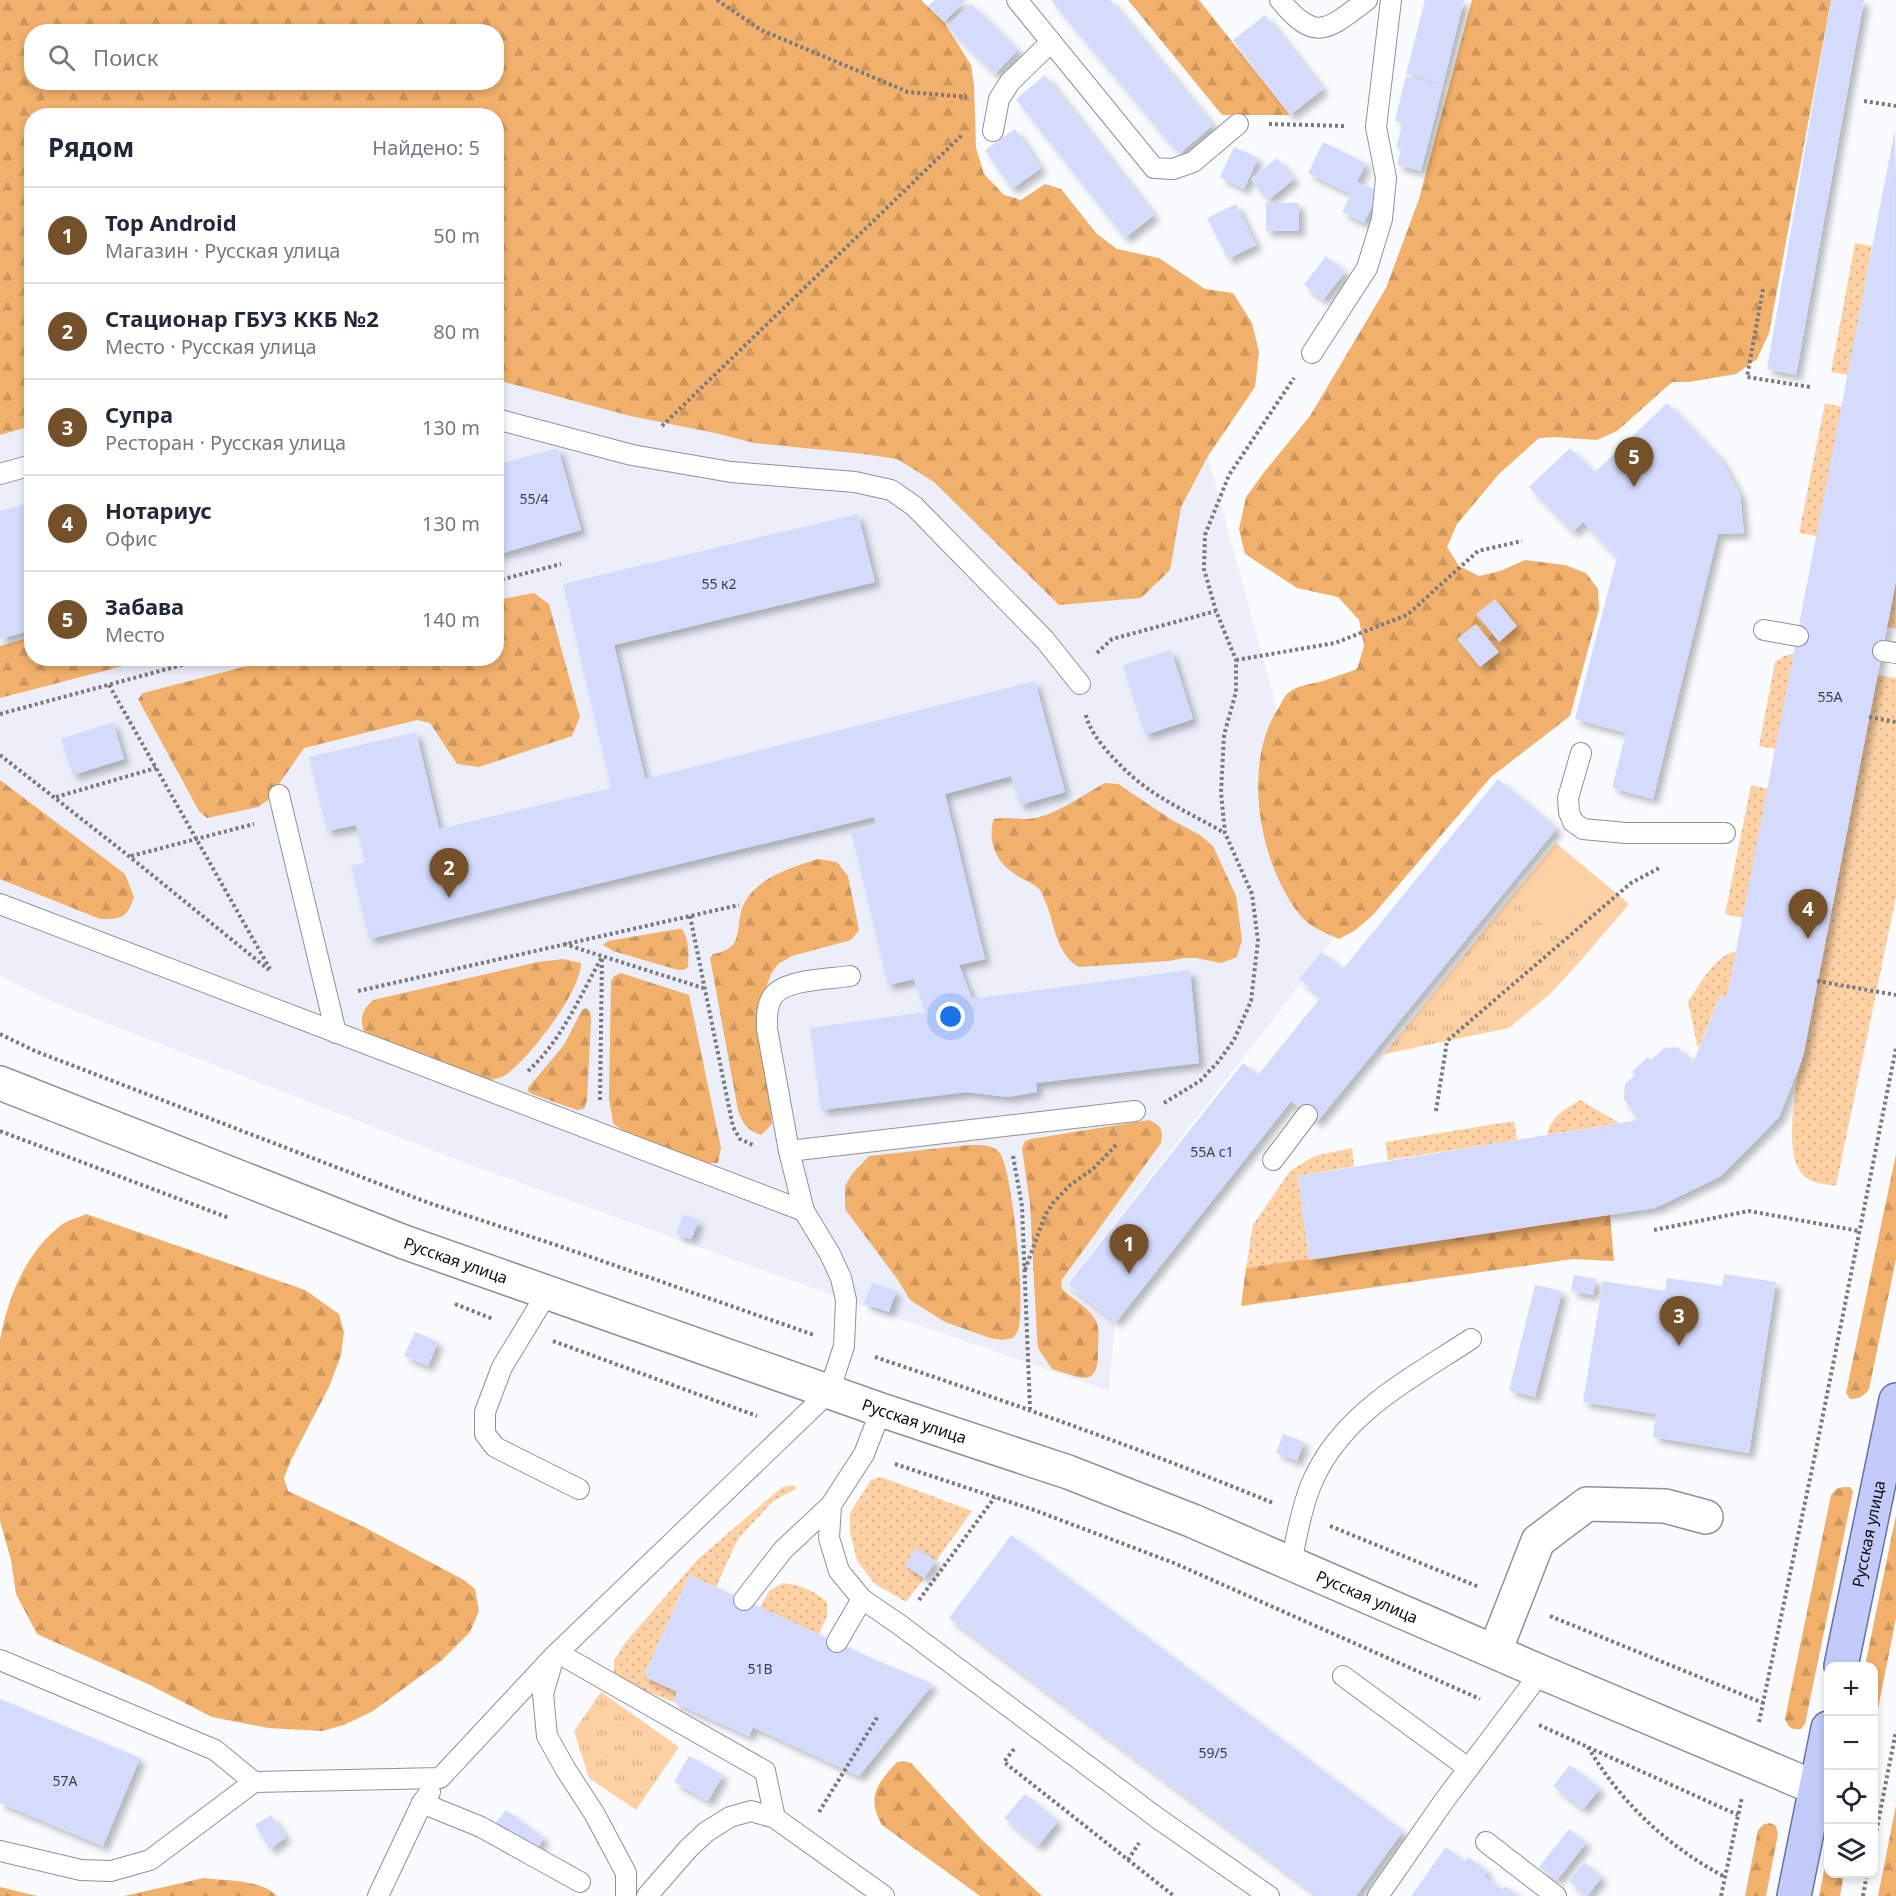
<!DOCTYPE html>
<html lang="ru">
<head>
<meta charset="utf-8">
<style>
  :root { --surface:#fff; --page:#f6f6f7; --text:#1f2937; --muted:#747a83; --line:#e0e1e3; --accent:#74512a }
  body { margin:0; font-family:"Noto Sans",sans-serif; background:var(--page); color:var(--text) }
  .controls { position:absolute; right:18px; bottom:18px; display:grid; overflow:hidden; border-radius:12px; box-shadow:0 3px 9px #0003 }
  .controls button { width:54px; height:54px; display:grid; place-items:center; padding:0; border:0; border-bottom:2px solid var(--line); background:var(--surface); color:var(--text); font:30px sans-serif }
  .you { position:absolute; left:951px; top:1017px; width:21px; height:21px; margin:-15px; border:4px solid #fff; border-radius:50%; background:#1a73e8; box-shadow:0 0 0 9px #1a73e833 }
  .badge { display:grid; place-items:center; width:39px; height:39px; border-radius:50%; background:var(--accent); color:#fff; font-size:20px; font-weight:700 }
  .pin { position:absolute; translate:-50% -50px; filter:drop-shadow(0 2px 3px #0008) }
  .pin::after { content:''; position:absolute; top:32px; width:21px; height:18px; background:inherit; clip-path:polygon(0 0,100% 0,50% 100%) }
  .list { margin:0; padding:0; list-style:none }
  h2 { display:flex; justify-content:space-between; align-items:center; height:78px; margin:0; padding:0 24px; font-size:26px }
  h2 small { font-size:20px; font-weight:400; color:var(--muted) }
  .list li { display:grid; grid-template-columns:39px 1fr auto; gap:18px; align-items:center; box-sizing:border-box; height:96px; padding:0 24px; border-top:2px solid var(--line) }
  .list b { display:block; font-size:22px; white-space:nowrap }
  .list p { margin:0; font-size:20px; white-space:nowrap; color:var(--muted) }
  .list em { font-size:20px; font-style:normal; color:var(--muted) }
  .icon { flex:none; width:33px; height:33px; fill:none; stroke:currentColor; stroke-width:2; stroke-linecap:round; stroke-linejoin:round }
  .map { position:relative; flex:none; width:1896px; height:1896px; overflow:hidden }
  .search { position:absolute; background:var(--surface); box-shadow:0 3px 9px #0003; left:24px; top:24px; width:480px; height:66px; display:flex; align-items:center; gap:15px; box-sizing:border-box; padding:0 21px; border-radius:24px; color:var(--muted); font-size:22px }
  .panel { position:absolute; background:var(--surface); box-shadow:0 3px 9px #0003; left:24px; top:108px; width:480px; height:558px; border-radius:24px }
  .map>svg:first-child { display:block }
</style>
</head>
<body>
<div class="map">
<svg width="1896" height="1896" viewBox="0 0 1896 1896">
  <defs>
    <pattern id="grass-dots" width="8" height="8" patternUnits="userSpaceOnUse" patternTransform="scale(1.5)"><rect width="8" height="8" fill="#fed1a4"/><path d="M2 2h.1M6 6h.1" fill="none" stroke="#d8b28c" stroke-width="1.8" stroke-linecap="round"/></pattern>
    <pattern id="forest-firs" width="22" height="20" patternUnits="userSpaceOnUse" patternTransform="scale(1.5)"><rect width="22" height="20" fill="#f1b06b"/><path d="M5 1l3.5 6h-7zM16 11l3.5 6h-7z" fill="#cd965c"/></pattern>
    <pattern id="park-tufts" width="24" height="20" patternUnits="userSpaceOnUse" patternTransform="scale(1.5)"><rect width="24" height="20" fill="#fed1a4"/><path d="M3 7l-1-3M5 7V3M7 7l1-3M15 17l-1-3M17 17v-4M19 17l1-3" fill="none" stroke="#d8b28c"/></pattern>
    <filter id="shadow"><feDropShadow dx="5.5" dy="5.5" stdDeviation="3" flood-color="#0004"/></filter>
  </defs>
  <rect width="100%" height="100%" fill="#fafbff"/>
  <!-- built -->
  <path fill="#eceffa" d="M497 224 1177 344 1338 932 1289 999 1067 1284 1115 1323 1109 1391 846 1300 468 1164 55 1003 0 976V254L31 283 32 658H496Z"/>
  <!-- grass -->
  <g fill="url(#grass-dots)">
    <path d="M1855 243 1872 246 1848 375 1831 372Z"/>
    <path d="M1825 403 1842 407 1817 536 1799 533Z"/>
    <path d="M1896 580V629L1887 627Z"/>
    <path d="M1795 653 1776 749 1759 746 1775 662 1784 656Z"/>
    <path d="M1877 675 1896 678V897L1836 1186C1827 1184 1816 1184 1808 1179 1783 1164 1794 1108 1796 1084Z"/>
    <path d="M1751 785 1769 789 1743 918 1725 914Z"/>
    <path d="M1737 951 1727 997 1720 996 1698 1049 1688 1001C1701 984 1714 955 1737 951Z"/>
    <path d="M1580 1100 1619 1123 1547 1135C1551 1116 1564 1110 1580 1100Z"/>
    <path d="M1514 1121 1517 1140 1388 1160 1385 1142Z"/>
    <path d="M1352 1148 1354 1166 1298 1176 1309 1260 1246 1268 1253 1225 1290 1171 1314 1156Z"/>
    <path d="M881 1477 972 1511 936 1561 905 1565 924 1578 906 1602 875 1584 857 1561 850 1532V1513L871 1480Z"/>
    <path d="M793 1485 797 1488 772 1502 738 1539 716 1587 689 1575 644 1676 677 1692 673 1702 620 1680 614 1673V1661L624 1644 697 1560 782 1487Z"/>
    <path d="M782 1583C800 1584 814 1591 827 1602V1616L819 1634 760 1607 769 1591Z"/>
  </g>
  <!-- forest -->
  <g fill="url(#forest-firs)" fill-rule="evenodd">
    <path d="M0 0H921L944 22 971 65 974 85 976 148 984 174 1004 195 1021 200 1045 184 1061 189 1097 234 1117 249 1159 258 1205 289 1233 293 1252 323 1259 352 1255 387 1208 456 1181 507 1170 570 1141 598 1059 605 934 482 897 459 864 454 754 443 715 433 630 416 497 380 496 116H32L31 426 0 435ZM32 32H496V82H32Z"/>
    <path d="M1128 0H1199L1290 115H1222Z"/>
    <path d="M1472 0H1831L1769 333 1757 359 1736 374 1689 382H1672L1617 431 1597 440 1555 437 1539 438 1499 474 1457 524 1447 547 1459 566 1479 576 1500 571 1525 560 1565 565 1586 573 1598 589 1599 609 1570 716 1491 777 1372 916 1354 931 1339 939C1326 933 1309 927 1300 915 1260 865 1242 769 1276 712 1280 707 1283 697 1288 693 1297 685 1312 684 1323 681 1334 677 1346 673 1357 669L1364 646 1359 620 1338 597 1297 588 1245 554 1239 529 1246 497 1265 471 1310 416 1386 288 1419 199Z"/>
    <path d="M534 593 549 604 580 717 572 736 479 767 457 764 430 723 417 720 304 748 268 800 258 807 207 818 199 811 138 699 143 693 274 659 496 658 497 600Z"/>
    <path d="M31 637 32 658 150 659 0 698V646Z"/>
    <path d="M0 780 125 874 134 897C127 918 122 919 100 919L0 879Z"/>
    <path d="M1105 783 1118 784 1172 820 1200 835 1213 846 1236 896 1242 940 1237 957 1221 963 1196 958H1184L1169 961 1079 967C1056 954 1055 925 1046 903 1044 899 1042 893 1040 890 1032 882 1020 879 1012 872 995 861 987 837 994 819 1005 817 1015 819 1027 819 1053 818 1082 795 1105 783Z"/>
    <path d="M818 859 837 862 848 876 859 930 851 940 792 956 778 964 771 974 763 996 772 1124 761 1135C747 1130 743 1124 738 1110L710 958 713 954C749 948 732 923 746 900 761 876 793 867 818 859Z"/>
    <path d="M678 929H682C689 939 689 955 688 967L684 970H678L613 951 603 945 608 941Z"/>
    <path d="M563 959 581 963C581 992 528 1060 504 1076 500 1078 495 1079 490 1080L378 1037 364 1031C359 1018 363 1009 373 1000L538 962Z"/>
    <path d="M621 973 689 995 721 1148 718 1163H709L702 1161 622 1130 613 1123 609 1098 611 981 614 976Z"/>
    <path d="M586 1008 590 1011 591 1020 587 1100 584 1109 577 1110 532 1094 528 1091V1088L564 1045 582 1010Z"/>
    <path d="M1149 1120C1162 1126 1163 1130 1161 1143L1061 1281 1062 1289C1073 1300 1089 1307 1096 1321 1100 1329 1098 1340 1098 1349 1099 1391 1080 1377 1052 1369L1038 1348 1037 1337 1030 1204 1022 1148 1025 1141 1031 1139Z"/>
    <path d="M969 1145C978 1145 992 1144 999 1152 1013 1168 1026 1309 1018 1330 1017 1333 1015 1335 1013 1338L1002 1340 990 1338 945 1322 910 1300 898 1280 845 1209V1186L852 1174 869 1156Z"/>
    <path d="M1896 1154V1259L1869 1389C1864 1396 1859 1399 1850 1399L1846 1393Z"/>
    <path d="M86 1214 305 1290 339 1314 344 1332 341 1355 329 1387 291 1460 284 1478 288 1491 362 1526 464 1580 475 1589 479 1611 470 1632 441 1661 373 1711 344 1725 322 1731 268 1728 212 1717 150 1685 37 1634 16 1594 11 1560 0 1521V1340C8 1297 25 1254 60 1226 67 1220 78 1218 86 1214Z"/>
    <path d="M1610 1215 1614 1261 1573 1259 1241 1306 1246 1268Z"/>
    <path d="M1843 1487H1850L1853 1491 1805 1724 1801 1729C1792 1730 1788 1728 1785 1719L1831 1495 1836 1489Z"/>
    <path d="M1896 1515V1618L1874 1729V1666H1865Z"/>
    <path d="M903 1761 911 1763 979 1837 1042 1896H980L882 1825C866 1797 877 1784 897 1762Z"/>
    <path d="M1896 1805V1896H1878Z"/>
    <path d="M1770 1823 1776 1826 1778 1834 1766 1896H1745L1758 1830 1764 1824Z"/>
    <path d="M1828 1851V1874H1844L1840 1896H1819Z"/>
    <path d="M204 1878C226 1881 261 1879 277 1896H124Z"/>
    <path d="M0 1887 37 1896H0Z"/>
  </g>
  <!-- park -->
  <g fill="url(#park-tufts)">
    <path d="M1511 897 1583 958 1550 994 1509 1028 1384 1054Z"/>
    <path d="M601 1692 679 1747 636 1810 589 1778 574 1731Z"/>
  </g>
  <!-- garden -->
  <path fill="#fed1a4" d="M1556 843 1629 904 1583 958 1511 897Z"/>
  <!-- building -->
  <g fill="#d4dbfc" filter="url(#shadow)">
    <path d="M935 0H966L944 22 928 6Z"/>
    <path d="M1051 0H1110L1213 125 1179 154Z"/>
    <path d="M1425 0H1464L1443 84 1406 74Z"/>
    <path d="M1831 0H1864L1796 375 1767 369Z"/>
    <path d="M971 4 1018 50 995 74 947 27Z"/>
    <path d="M1265 15 1323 89 1290 115 1233 40Z"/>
    <path d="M1045 75 1154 215 1125 238 1016 99Z"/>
    <path d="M1406 76 1443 85 1421 171 1397 165 1401 149 1396 148 1403 123 1395 121Z"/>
    <path d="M1015 129 1041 168 1012 189 985 150Z"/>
    <path d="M1895 129 1896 581 1803 1057 1779 1117 1721 1176 1655 1208 1309 1260 1298 1176 1638 1120 1624 1099 1625 1084 1635 1075 1632 1072 1648 1057 1651 1060 1664 1048 1677 1047 1693 1063 1720 996 1727 997Z"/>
    <path d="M1323 142 1366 163 1357 182 1379 192 1364 223 1342 212 1351 194 1308 173Z"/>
    <path d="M1234 147 1258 158 1244 189 1220 177Z"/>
    <path d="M1277 158 1294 179 1268 200 1251 179Z"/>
    <rect x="1266" y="203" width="33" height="28"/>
    <path d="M1236 204 1256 245 1228 259 1207 218Z"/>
    <path d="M1326 256 1345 272 1323 300 1304 285Z"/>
    <path d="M1667 403 1720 458 1740 494 1744 533 1718 534 1653 799 1612 788 1626 733 1575 719 1617 557 1583 522 1573 532 1529 487 1570 448 1594 473Z"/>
    <path d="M558 448 581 530 496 555V465Z"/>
    <path d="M32 502V630L0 639V511Z"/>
    <path d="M858 514 875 582 614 645 645 779 1035 681 1065 792 1020 805 1011 776 945 794 985 959 959 965 972 999 1190 970 1199 1063 1036 1083 1037 1092 1008 1097 967 1092 821 1110 810 1028 925 1012 914 979 888 985 851 831 876 824 874 817 369 939 351 866 365 862 356 825 327 831 309 757 416 732 439 829 611 788 563 584Z"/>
    <path d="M1495 599 1517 626 1499 642 1476 614Z"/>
    <path d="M1476 624 1499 652 1480 667 1457 639Z"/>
    <path d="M1171 650 1193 719 1145 735 1123 665Z"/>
    <path d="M113 722 124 759 73 775 61 739Z"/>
    <path d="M1498 779 1557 828 1317 1122 1291 1101 1116 1322 1068 1284 1243 1063 1258 1075 1321 997 1299 979 1322 952 1343 969Z"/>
    <path d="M683 1214 699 1221 691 1239 676 1234Z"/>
    <path d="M1724 1274 1776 1282 1749 1453 1653 1437 1656 1414 1583 1402 1603 1281 1665 1291 1667 1278 1722 1286Z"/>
    <path d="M1574 1275 1596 1279 1593 1295 1571 1291Z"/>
    <path d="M872 1283 896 1291 889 1312 864 1304Z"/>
    <path d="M1535 1285 1562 1291 1535 1397 1509 1390Z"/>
    <path d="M415 1332 438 1342 428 1366 404 1356Z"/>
    <path d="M1283 1434 1304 1442 1297 1461 1276 1453Z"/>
    <path d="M1011 1535 1403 1831 1356 1896H1318L949 1618Z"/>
    <path d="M916 1548 936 1561 924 1578 905 1565Z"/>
    <path d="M689 1575 876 1660 933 1684 859 1776 753 1727 749 1736 673 1702 677 1692 644 1676Z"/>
    <path d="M0 1699 140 1758 103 1846 0 1803Z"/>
    <path d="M689 1756 723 1775 708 1801 674 1782Z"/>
    <path d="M1570 1765 1600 1789 1583 1809 1553 1786Z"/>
    <path d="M1025 1794 1058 1821 1038 1846 1004 1818Z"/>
    <path d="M506 1810 544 1838 535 1852 496 1823Z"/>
    <path d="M271 1815 286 1837 270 1849 255 1825Z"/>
    <path d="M1569 1829 1586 1843 1557 1880 1539 1867Z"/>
    <path d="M1446 1847 1465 1862 1468 1857 1488 1872 1484 1876 1503 1890 1506 1886 1519 1896H1411Z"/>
    <path d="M1584 1862 1602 1877 1587 1896 1569 1881Z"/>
  </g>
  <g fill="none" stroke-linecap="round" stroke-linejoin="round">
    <defs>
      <g id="lane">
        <path d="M1017 0 1154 168 1173 169 1193 162 1238 124"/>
        <path d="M1280 0C1316 44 1328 29 1367 0"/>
        <path d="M993 131 999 99 1010 82 1051 42"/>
        <path d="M1312 353 1367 268 1382 219 1386 178 1376 127 1391 0"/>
        <path d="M496 419 632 455 731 472 855 482 891 490 914 506 1045 640 1080 684"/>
        <path d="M0 474 32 465"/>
        <path d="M1764 630 1798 636"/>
        <path d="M1883 651 1896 653"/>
        <path d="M1581 753 1568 798 1569 812 1573 822 1583 829 1626 833H1725"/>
        <path d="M279 795 336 1033"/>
        <path d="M0 904 804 1211"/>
        <path d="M789 1151 1135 1111"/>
        <path d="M1273 1160 1307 1115"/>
        <path d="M547 1293 502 1367 485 1412V1434L495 1447 579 1489"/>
        <path d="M881 1410 864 1454 831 1505 829 1538 839 1571 862 1599 900 1625 1156 1817 1269 1896"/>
        <path d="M1291 1563C1297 1535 1302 1504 1314 1478 1345 1411 1412 1378 1471 1339"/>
        <path d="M744 1600 783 1550 831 1505"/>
        <path d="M837 1642 862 1599"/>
        <path d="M558 1653 765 1771 775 1818"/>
        <path d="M0 1660 215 1750 254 1782 440 1778 553 1657 829 1392 844 1346 846 1300 841 1278 830 1254 804 1211 789 1151 767 1029C767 1018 766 1006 773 996 785 979 831 979 850 976"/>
        <path d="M553 1660 543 1694 547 1736 566 1770 594 1813 626 1873V1896"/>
        <path d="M1343 1676 1468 1768"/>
        <path d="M422 1803 481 1827 580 1882"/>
        <path d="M1486 1842 1556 1896"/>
        <path d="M0 1851 81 1870 111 1871 150 1860 254 1782"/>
        <path d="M378 1896 422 1803 430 1792"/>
        <path d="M647 1896 688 1849 706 1832 730 1817 751 1811 775 1818 884 1896"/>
        <path d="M1378 1896 1444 1801 1541 1672"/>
      </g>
      <g id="secondary">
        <path id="s1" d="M0 1083 404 1242 881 1410 1068 1472 1193 1521 1541 1672 1816 1788"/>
        <path d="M1495 1651 1538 1541 1587 1504 1665 1506 1706 1517"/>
      </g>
      <g id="primary">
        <path id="s2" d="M1841 1666 1896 1400"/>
        <path d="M1794 1896 1828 1728"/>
      </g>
    </defs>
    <!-- lane casing -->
    <use href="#lane" stroke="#909194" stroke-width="22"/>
    <!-- secondary casing -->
    <use href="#secondary" stroke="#909194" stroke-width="36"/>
    <!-- primary casing -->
    <use href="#primary" stroke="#6971a4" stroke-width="36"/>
    <!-- path -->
    <g stroke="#7a7a7d" stroke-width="4" stroke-dasharray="3 3" stroke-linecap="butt">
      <path d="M717 0 761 30 908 92 967 97"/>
      <path d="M1864 101 1896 106"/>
      <path d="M1269 124 1345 126"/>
      <path d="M1763 289 1747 377 1810 387"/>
      <path d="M662 426 962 135"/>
      <path d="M496 581 561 564"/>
      <path d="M1097 653 1112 639 1216 611"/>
      <path d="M1236 660 1335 643 1407 615 1478 551 1522 541"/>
      <path d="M109 685 270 969"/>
      <path d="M0 714 208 658"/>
      <path d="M1086 715C1090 739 1131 778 1151 791 1175 807 1200 819 1225 833"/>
      <path d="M1869 717 1896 722"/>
      <path d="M0 755 130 857 269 970"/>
      <path d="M56 797 156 768"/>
      <path d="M131 856 254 824"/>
      <path d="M690 916 733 1127 740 1139 755 1146"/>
      <path d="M564 944 703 988"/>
      <path d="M1817 981 1896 995"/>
      <path d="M358 991 739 905"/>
      <path d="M0 1034 35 1051 429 1203 562 1247 814 1335"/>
      <path d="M528 1071C562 1040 580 996 602 957"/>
      <path d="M600 1100 602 956"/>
      <path d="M1164 1103 1200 1081 1218 1062 1234 1040 1251 1001 1258 941 1252 894 1225 833 1221 792 1224 735 1236 692V660L1216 611 1204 569 1205 535 1229 475 1294 378"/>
      <path d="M1436 1111 1447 1041 1631 883 1661 867"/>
      <path d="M0 1131 229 1218"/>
      <path d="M1013 1156 1022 1206 1030 1409"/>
      <path d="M1654 1230 1749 1211 1859 1231"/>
      <path d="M1025 1270 1045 1215 1053 1203 1070 1185 1093 1169 1116 1145"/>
      <path d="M455 1304 493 1319"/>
      <path d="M553 1341 757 1416"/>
      <path d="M875 1357C1009 1402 1142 1449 1273 1503"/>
      <path d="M895 1464 1034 1510 1174 1563 1480 1699"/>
      <path d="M1330 1526 1479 1587"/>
      <path d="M919 1600 995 1497"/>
      <path d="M1550 1616 1763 1703"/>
      <path d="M1759 1722 1816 1450 1896 1048"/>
      <path d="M1539 1725 1738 1815"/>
      <path d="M1588 1747C1621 1803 1667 1846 1725 1877"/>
      <path d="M1014 1749 1004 1762 1174 1896"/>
      <path d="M819 1812 878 1716"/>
      <path d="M1874 1843 1896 1731"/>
      <path d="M1128 1860 1139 1843"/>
      <path d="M1721 1896 1742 1797"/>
      <path d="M1863 1896 1867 1874"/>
    </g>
    <!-- lane -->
    <use href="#lane" stroke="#fff" stroke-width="20"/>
    <!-- secondary -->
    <use href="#secondary" stroke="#fff" stroke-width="33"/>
    <!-- primary -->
    <use href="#primary" stroke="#c3cbfa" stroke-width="33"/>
  </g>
  <g text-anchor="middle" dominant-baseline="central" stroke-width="6" stroke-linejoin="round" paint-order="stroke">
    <!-- number labels -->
    <g font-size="14" fill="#3d3f49">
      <text x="534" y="498">55/4</text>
      <text x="719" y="583">55 к2</text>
      <text x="1830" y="696">55А</text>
      <text x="1212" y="1151">55А с1</text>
      <text x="760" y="1668">51В</text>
      <text x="1213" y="1752">59/5</text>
      <text x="65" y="1780">57А</text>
    </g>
    <!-- street labels -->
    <g font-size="16" fill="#0b0b0d" stroke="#fff">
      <text stroke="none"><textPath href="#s1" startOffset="489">Русская улица</textPath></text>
      <text stroke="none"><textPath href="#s1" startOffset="975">Русская улица</textPath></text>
      <text stroke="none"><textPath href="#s2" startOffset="135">Русская улица</textPath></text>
      <text stroke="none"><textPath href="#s1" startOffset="1461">Русская улица</textPath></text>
    </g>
  </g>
</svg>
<div class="controls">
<button>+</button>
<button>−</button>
<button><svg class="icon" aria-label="locate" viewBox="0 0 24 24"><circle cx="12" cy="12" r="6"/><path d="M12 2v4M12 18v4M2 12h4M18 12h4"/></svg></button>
<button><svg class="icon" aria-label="layers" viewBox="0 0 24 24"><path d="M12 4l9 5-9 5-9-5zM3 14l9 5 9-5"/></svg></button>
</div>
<div class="you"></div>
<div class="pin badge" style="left:1129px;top:1274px">1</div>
<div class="pin badge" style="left:449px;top:898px">2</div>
<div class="pin badge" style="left:1679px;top:1346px">3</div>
<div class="pin badge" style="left:1808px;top:939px">4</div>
<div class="pin badge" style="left:1634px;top:487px">5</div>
<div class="search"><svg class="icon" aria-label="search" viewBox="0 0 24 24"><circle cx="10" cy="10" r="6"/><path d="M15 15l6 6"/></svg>Поиск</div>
<section class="panel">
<h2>Рядом<small>Найдено: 5</small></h2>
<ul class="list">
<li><span class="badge">1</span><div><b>Top Android</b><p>Магазин · Русская улица</p></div><em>50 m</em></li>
<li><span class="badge">2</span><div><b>Стационар ГБУЗ ККБ №2</b><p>Место · Русская улица</p></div><em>80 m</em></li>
<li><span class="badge">3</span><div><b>Супра</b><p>Ресторан · Русская улица</p></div><em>130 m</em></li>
<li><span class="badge">4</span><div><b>Нотариус</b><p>Офис</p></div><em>130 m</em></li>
<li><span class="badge">5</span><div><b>Забава</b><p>Место</p></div><em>140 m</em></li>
</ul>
</section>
</div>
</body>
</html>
